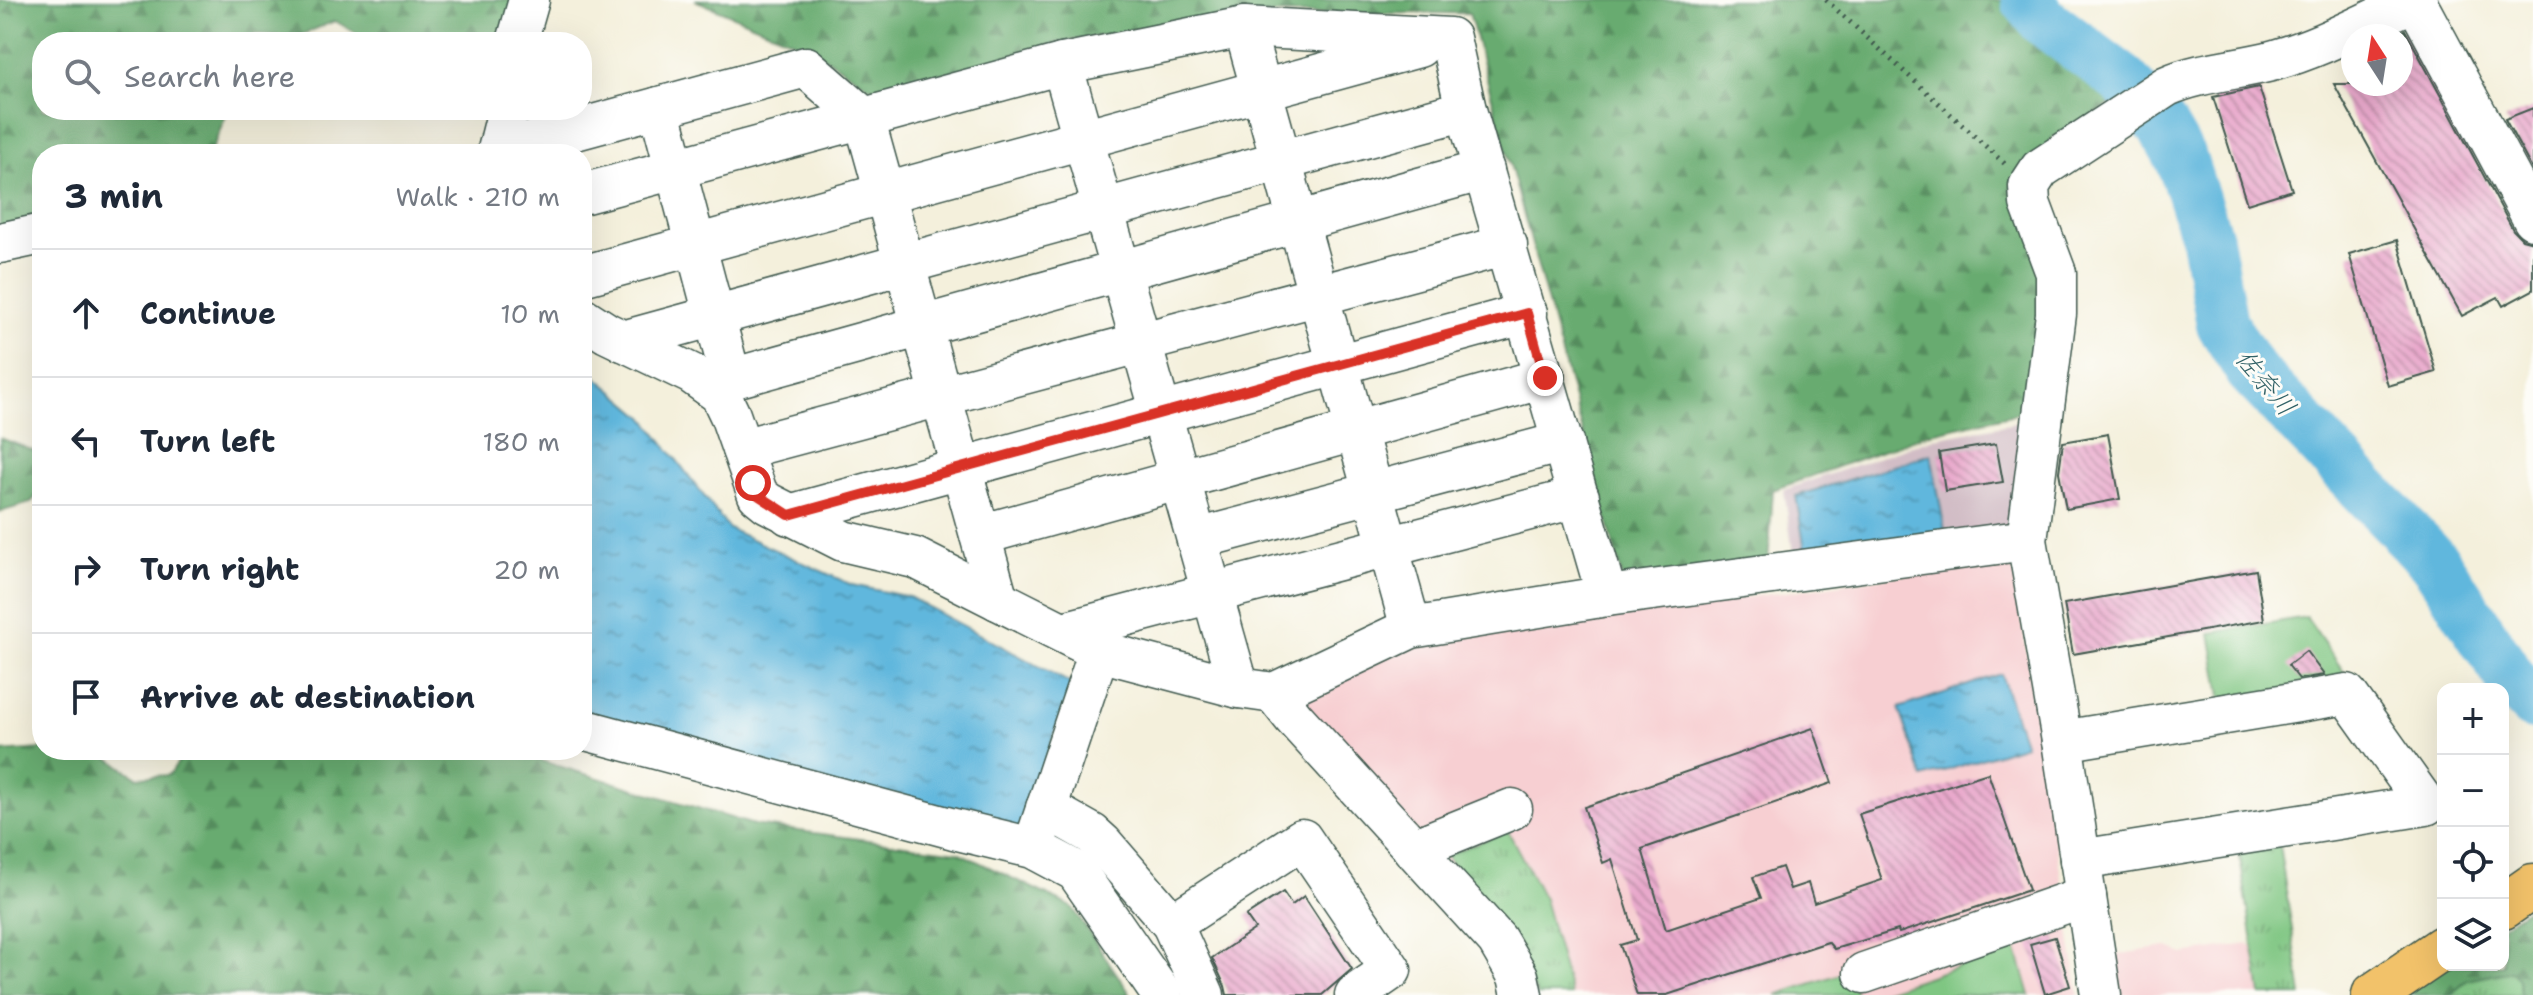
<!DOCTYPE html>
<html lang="en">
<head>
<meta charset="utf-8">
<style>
  :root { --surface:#fff; --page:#f6f6f7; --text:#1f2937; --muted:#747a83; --line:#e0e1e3 }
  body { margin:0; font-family:"Shantell Sans","Klee One",sans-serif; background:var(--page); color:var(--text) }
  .controls { position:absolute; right:24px; bottom:24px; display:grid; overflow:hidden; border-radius:16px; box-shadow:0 8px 32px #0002 }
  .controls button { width:72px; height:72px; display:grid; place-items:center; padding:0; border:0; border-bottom:2px solid var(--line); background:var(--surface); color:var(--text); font:40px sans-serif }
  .compass { position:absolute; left:2341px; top:24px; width:72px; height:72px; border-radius:50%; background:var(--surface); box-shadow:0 8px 32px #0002; rotate:348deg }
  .stop { position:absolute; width:24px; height:24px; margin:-18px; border:6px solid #d93025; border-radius:50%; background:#fff }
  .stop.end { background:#d93025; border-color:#fff; box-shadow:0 2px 8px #0008 }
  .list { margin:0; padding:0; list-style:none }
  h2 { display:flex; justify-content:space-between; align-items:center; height:104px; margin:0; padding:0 32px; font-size:34px }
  h2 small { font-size:26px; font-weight:400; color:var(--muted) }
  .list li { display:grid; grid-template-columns:52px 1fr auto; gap:24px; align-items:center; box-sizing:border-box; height:128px; padding:0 32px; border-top:2px solid var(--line) }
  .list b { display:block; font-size:30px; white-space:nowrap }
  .list em { font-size:26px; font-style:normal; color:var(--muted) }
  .icon { flex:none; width:44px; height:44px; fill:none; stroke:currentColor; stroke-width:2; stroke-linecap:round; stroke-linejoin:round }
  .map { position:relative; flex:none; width:2533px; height:995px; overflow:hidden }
  .search { position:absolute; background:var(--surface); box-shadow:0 8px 32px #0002; left:32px; top:32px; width:560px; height:88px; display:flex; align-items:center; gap:20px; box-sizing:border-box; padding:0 28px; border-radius:32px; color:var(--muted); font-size:30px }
  .panel { position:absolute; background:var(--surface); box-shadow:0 8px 32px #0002; left:32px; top:144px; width:560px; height:616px; border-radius:32px }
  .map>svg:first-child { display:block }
</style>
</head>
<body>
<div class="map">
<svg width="2533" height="995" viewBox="0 0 2533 995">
  <defs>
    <pattern id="grass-tufts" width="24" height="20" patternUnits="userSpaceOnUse" patternTransform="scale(2)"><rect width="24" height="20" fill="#7fc682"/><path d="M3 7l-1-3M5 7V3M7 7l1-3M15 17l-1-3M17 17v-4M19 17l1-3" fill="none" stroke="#67a26b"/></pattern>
    <pattern id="forest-firs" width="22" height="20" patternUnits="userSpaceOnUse" patternTransform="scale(2)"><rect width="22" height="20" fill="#67ab70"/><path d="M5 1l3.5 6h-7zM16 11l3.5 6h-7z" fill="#548c5d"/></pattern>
    <pattern id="water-ripples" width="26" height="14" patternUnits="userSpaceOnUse" patternTransform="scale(2)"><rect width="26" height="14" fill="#60b7dd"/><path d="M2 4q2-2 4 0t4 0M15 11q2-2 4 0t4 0" fill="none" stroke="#4f96b4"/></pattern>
    <pattern id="building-back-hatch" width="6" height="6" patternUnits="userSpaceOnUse" patternTransform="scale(2)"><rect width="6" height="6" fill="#e9a9cc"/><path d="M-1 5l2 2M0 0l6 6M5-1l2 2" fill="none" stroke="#bc8ba6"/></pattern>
  </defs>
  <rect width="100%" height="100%" fill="#fdfcf7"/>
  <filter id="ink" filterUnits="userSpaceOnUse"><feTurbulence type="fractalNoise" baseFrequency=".0125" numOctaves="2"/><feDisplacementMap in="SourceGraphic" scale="16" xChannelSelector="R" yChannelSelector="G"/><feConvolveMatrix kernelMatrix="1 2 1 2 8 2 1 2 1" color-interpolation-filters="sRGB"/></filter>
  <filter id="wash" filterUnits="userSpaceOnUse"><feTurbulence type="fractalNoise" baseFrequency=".006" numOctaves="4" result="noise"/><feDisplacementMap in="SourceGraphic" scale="32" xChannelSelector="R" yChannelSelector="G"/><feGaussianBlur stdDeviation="1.8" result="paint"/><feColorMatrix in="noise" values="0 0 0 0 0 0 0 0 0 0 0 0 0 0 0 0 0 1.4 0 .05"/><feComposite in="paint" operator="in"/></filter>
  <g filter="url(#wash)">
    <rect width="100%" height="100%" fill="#f4f0dc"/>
    <!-- built -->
    <g fill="#f7cfd2">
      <path d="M2004 561 2014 571 2079 995H1534L1305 707 1307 693 1411 645Z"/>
      <path d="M2248 944 2253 947 2261 995H2114L2108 956 2166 947 2183 954Z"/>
    </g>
    <!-- industrial -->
    <path fill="#d2bdc6" d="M2026 421 2011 527 1794 561 1784 490 1934 438Z"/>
    <!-- grass -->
    <g fill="url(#grass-tufts)" stroke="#4f825b" stroke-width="2">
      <path d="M1508 831 1544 899 1571 995H1538L1446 855Z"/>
      <path d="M2278 838 2302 995H2261L2238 844Z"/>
      <path d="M2511 971 2519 979 2520 995H2451L2467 980Z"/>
    </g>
    <!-- forest -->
    <g fill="url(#forest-firs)" stroke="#437452" stroke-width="2">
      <path d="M0 0H519L510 42H372L335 21 298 36 255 34 248 42H42V110H226L227 113 210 154H42V224L0 232Z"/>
      <path d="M695 0H2015L2036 23 2111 80 2109 105 2052 138 2032 410 1931 433 1773 490 1768 564 1624 583 1469 13 1241 14 1061 42 881 90 870 87 812 49Z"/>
      <path d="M0 438 42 454V490L30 503 0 512Z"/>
      <path d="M42 749 105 755 137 777 169 775 187 750H506L754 825 958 852 1072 907 1131 995H0V752Z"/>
      <path d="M2533 905V995H2520L2519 979 2511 971 2467 980 2450 995H2402L2445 965H2503V925Z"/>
    </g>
    <!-- green -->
    <g fill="#7fc682" stroke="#4f825b" stroke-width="2">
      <path d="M2306 617 2353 685 2223 707 2210 633Z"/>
      <path d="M2016 947 2030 995H1872Z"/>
      <path d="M1849 971 1856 995H1776Z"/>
    </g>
    <!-- water -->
    <g fill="url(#water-ripples)" stroke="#407a88" stroke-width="2">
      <path d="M582 365 644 417 729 529 852 585 909 597 1072 684 1017 839 582 720Z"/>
      <path d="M1931 454 1945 531 1805 550 1796 496Z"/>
      <path d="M2001 674 2025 745 1923 778 1899 708Z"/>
    </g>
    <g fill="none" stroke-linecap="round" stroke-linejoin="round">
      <!-- river -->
      <path stroke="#60b7dd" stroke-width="52" d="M2027 0 2044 21 2124 81 2162 126 2181 159 2207 239 2222 324 2251 371 2436 564 2515 685 2533 704"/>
    </g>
    <g id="blocks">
      <!-- building -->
      <g fill="url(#building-back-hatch)">
        <path d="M2405 30 2513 230 2522 239 2533 242V290L2503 306 2498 297 2462 316 2334 84H2401V32Z"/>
        <path d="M2259 87 2292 190 2247 204 2213 97Z"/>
        <path d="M2533 108V171L2505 119Z"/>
        <path d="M2397 240 2436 372 2388 386 2349 254Z"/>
        <path d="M2108 434 2120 499 2066 509 2059 472 2063 442Z"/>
        <path d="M1996 444 2003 482 1945 491 1939 453Z"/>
        <path d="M2256 570 2264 620 2073 654 2064 604Z"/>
        <path d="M2306 651 2324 675 2299 679 2288 665Z"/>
        <path d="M1813 728 1832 783 1642 849 1666 930 1761 898 1753 877 1782 867 1790 889 1808 883 1814 903 1882 880 1859 814 1988 773 2029 890 1899 933 1898 930 1834 949 1828 942 1667 995H1637L1620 945 1637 940 1612 859 1603 863 1584 807Z"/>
        <path d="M1283 892 1292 905 1304 896 1352 969 1322 995H1227L1225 986 1212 958 1255 929 1246 916Z"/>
        <path d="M2055 937 2070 986 2045 994 2030 944Z"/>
      </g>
    </g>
  </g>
  <g filter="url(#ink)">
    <use href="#blocks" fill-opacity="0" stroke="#3f584d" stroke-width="2"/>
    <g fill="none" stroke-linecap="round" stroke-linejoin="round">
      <defs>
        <g id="minor">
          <path d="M2415 0 2533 219"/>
          <path d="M1244 27 1411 628"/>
          <path d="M517 42 529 0"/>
          <path d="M1062 64 1239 688"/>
          <path d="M659 107 731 379 720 394"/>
          <path d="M497 154 508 110"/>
          <path d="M508 154 524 144 806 67 864 118 1062 64 1244 27 1450 38 1466 110 1607 596"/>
          <path d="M582 194 864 118 998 600"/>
          <path d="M0 243 42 234"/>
          <path d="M582 276 1419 47"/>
          <path d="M582 317 607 333 692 374 720 394 730 415 758 495 768 503 843 541 915 558 1099 651 1239 688 1274 693 1411 628 1607 596 2027 540"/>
          <path d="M623 341 1466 110"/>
          <path d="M731 379 1484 170"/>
          <path d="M742 449 1507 245"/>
          <path d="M789 515 1527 313"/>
          <path d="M980 535 1545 378"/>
          <path d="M1197 539 1563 442"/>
          <path d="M1063 632 1579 497"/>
          <path d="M1274 693 1294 718 1497 940 1518 976 1522 995"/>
          <path d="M582 729 954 829 1033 848 1076 871 1162 995"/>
          <path d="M2062 741 2347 694 2426 805 2080 860"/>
          <path d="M1046 808 1092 834 1103 844 1172 924 1204 995"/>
          <path d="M1038 833 1099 651"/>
          <path d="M1413 849 1512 809"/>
          <path d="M1172 924 1302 839 1391 970 1355 995"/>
          <path d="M1864 973 2086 896"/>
          <path d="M2101 995 2062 741 2027 540 2056 314V273L2030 203 2029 186 2040 169 2167 86C2201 71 2239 70 2275 60 2325 46 2369 20 2417 0"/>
        </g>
        <g id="major">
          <path d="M2503 907 2533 886"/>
          <path d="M2374 995 2443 948"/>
        </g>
      </defs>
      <!-- minor casing -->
      <use href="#minor" stroke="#3f584d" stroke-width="43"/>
      <!-- major casing -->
      <use href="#major" stroke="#3f584d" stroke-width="47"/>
      <!-- path -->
      <path stroke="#3f584d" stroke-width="5" stroke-dasharray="2 6" stroke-linecap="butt" d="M1826 0 2005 164"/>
      <!-- minor -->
      <use href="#minor" stroke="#fff" stroke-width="40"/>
      <!-- major -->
      <use href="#major" stroke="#f2c26a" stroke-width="44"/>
    </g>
  </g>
  <g fill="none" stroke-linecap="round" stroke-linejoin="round" filter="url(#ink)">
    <!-- route -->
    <path stroke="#d93025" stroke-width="10" d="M753 483 758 495 789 515 1527 313 1545 378"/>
  </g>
  <g text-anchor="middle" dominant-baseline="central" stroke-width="6" stroke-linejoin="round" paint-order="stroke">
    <!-- water labels -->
    <g font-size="26" font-style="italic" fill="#326267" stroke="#fdfcf7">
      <text transform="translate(2266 382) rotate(50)">佐奈川</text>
    </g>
  </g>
</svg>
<div class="controls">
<button>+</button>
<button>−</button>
<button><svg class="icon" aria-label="locate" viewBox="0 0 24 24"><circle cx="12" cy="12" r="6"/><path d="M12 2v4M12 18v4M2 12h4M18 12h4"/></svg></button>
<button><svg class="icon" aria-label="layers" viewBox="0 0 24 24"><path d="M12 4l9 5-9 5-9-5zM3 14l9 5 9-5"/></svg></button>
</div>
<svg class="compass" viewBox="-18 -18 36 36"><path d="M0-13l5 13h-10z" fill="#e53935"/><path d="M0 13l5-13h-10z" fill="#747a83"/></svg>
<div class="stop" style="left:753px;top:483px"></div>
<div class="stop end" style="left:1545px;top:378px"></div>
<div class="search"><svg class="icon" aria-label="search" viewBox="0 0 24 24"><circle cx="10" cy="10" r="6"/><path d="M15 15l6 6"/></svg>Search here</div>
<section class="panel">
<h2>3 min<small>Walk · 210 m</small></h2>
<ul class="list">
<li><svg class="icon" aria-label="ahead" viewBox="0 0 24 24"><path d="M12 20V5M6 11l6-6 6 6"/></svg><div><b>Continue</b></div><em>10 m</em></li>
<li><svg class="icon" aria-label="left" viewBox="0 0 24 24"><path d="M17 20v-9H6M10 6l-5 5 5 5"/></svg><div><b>Turn left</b></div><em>180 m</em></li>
<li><svg class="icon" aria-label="right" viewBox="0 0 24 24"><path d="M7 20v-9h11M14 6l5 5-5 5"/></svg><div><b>Turn right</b></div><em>20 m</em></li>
<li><svg class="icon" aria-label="arrive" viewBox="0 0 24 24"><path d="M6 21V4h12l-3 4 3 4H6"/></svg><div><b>Arrive at destination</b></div></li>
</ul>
</section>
</div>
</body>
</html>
